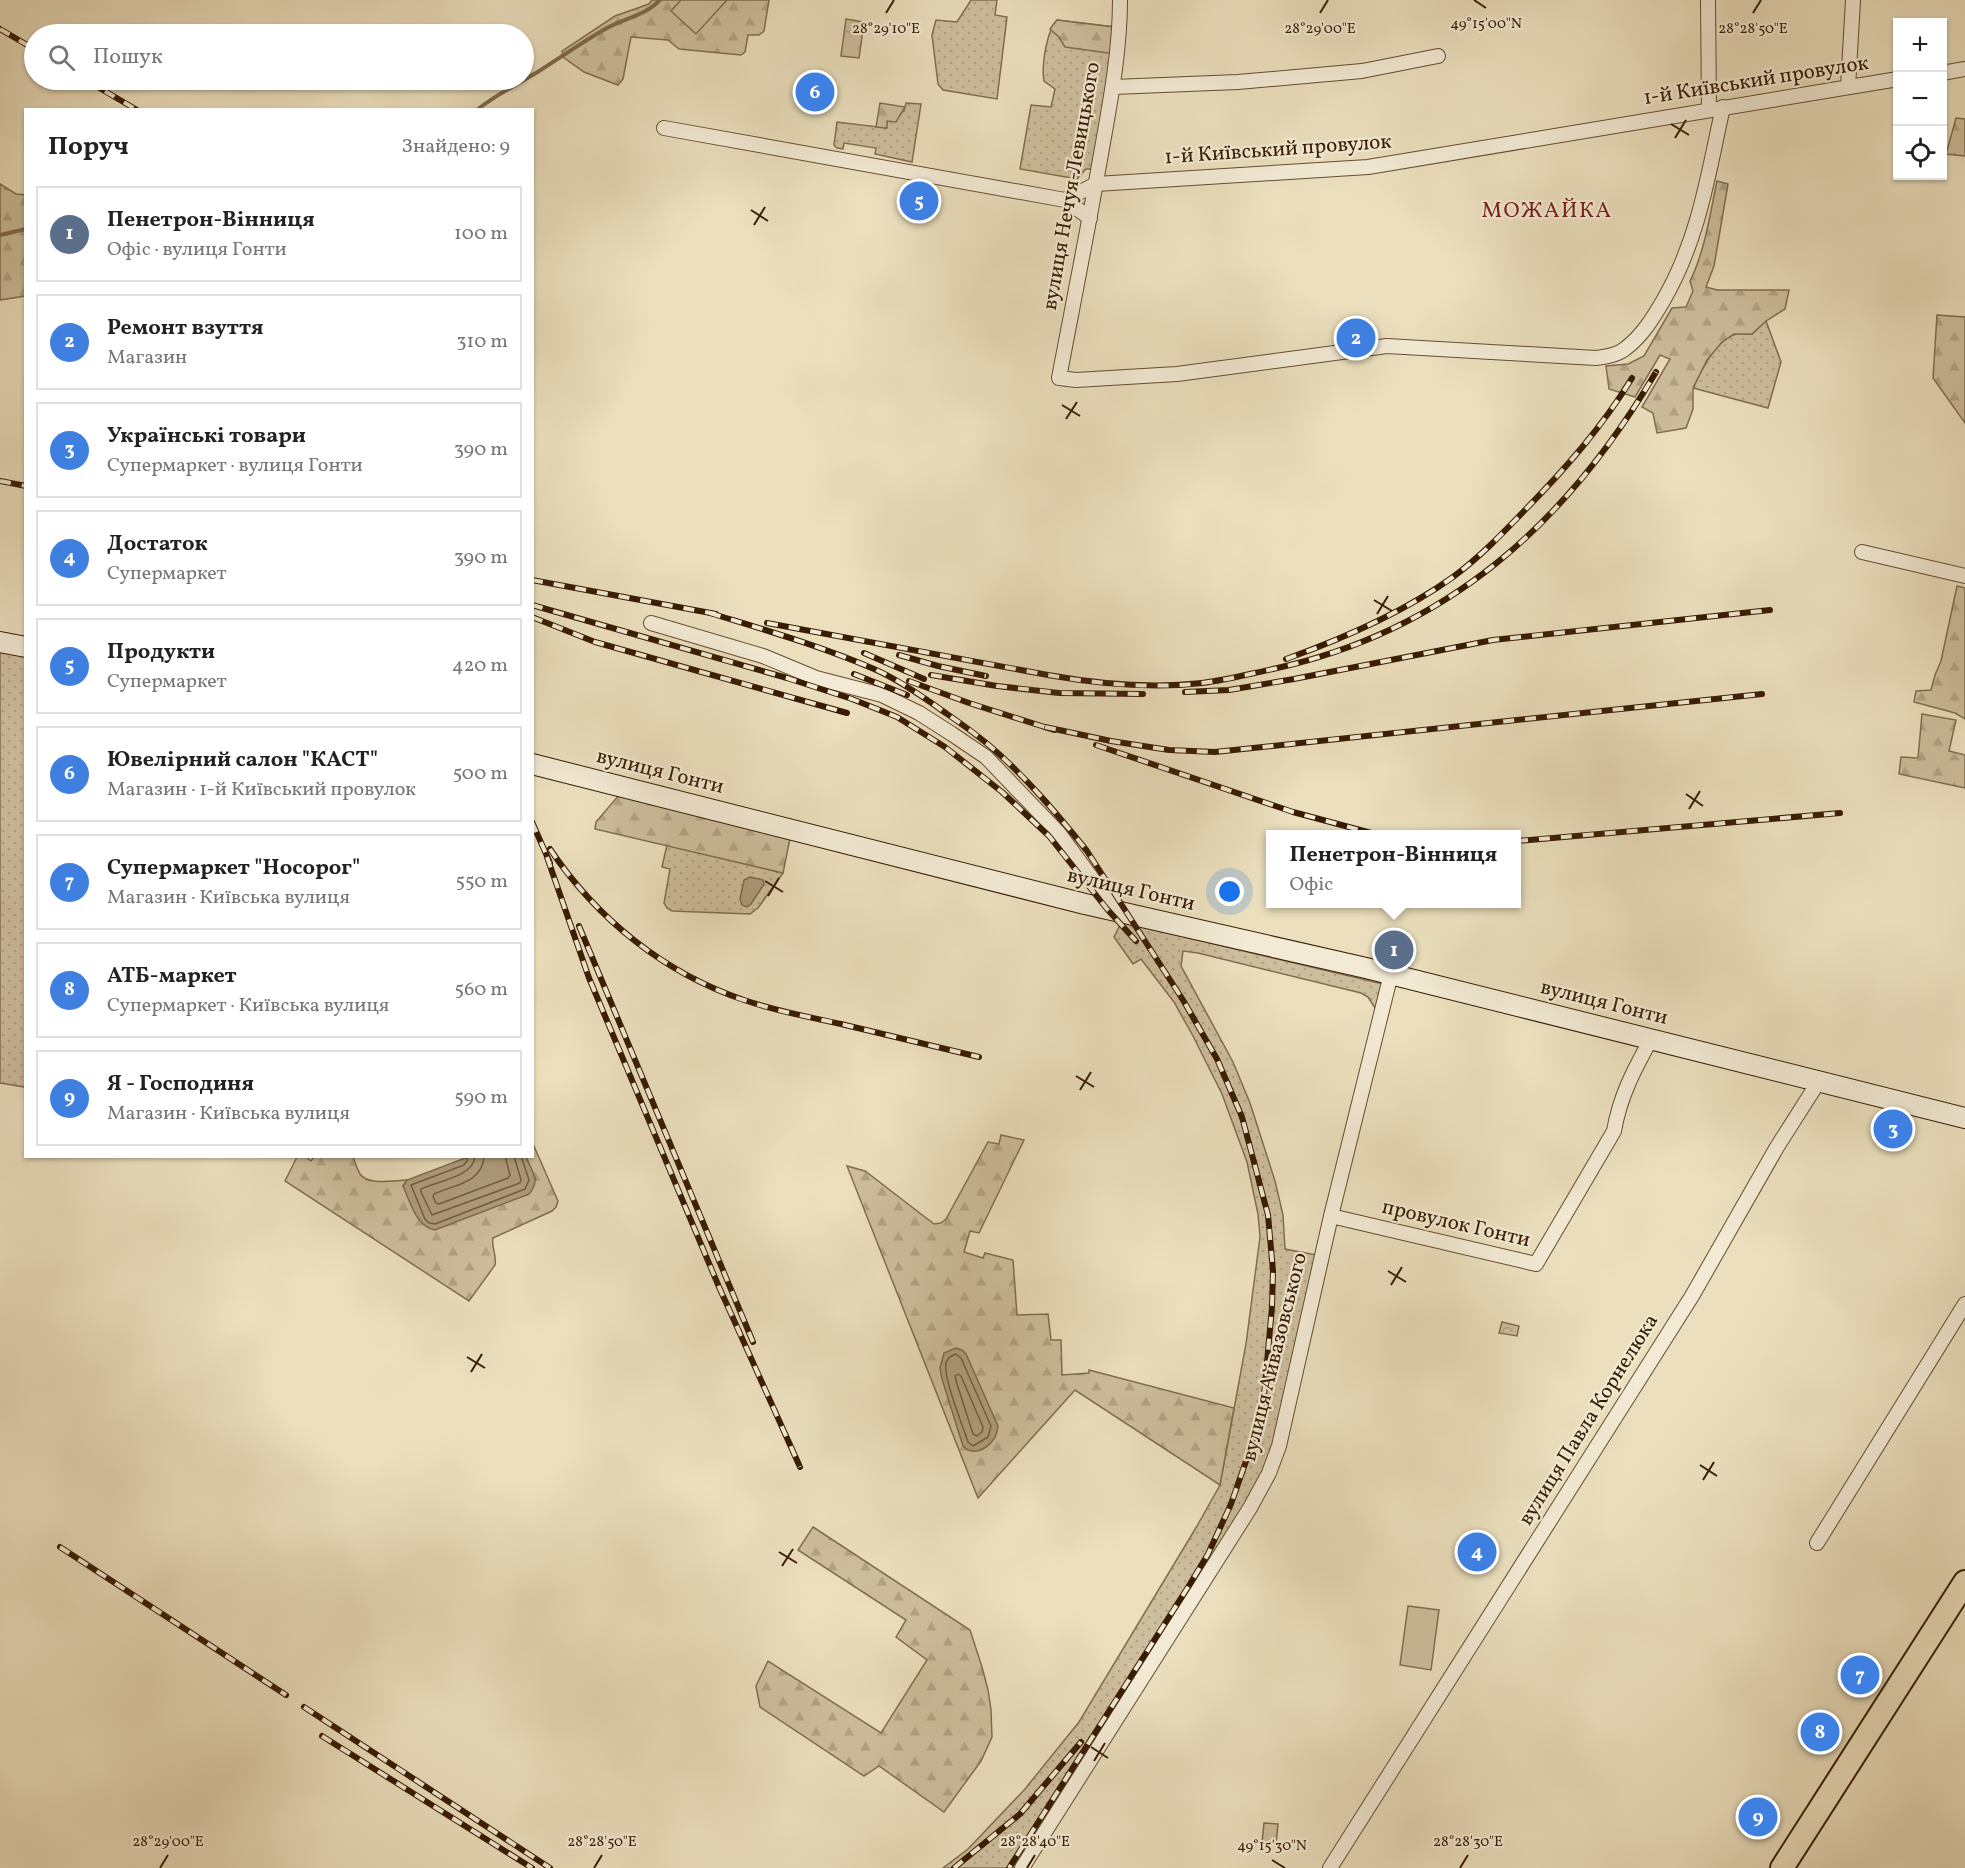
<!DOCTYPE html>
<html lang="uk">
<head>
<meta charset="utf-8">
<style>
  :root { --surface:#fff; --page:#f2f2f2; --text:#222; --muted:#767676; --line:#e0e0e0; --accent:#8f2418 }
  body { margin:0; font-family:Vollkorn,serif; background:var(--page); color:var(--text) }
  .controls { position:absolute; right:18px; top:18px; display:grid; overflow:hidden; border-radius:0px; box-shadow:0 2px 4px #0004 }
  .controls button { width:54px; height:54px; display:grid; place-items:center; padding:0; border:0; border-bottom:2px solid var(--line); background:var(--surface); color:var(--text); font:30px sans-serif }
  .you { position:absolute; left:1230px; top:892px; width:21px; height:21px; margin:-15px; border:4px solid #fff; border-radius:50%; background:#1a73e8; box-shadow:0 0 0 9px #1a73e833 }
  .badge { display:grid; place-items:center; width:39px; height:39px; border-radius:50%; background:var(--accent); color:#fff; font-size:20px; font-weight:700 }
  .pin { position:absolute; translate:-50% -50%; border:3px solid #fff; box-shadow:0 2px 6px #0006 }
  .popup { position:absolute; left:1266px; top:830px; width:255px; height:78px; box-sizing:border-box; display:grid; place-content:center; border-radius:0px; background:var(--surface); filter:drop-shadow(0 2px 4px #0005); font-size:20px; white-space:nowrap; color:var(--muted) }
  .popup b { font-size:22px; color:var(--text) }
  .popup::after { content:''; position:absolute; left:50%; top:100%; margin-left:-12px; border:12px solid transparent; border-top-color:var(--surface) }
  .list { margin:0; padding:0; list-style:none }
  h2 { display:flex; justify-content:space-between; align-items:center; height:78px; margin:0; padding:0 24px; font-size:26px }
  h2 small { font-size:20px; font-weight:400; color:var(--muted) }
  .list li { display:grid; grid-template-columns:39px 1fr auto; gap:18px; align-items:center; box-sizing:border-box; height:96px; margin:0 12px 12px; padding:0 12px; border:2px solid var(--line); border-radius:0px }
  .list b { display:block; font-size:22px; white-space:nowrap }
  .list p { margin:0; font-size:20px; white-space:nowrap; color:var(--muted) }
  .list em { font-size:20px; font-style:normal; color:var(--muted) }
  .icon { flex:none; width:33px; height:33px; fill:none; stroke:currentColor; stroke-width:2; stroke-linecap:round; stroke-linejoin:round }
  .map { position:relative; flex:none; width:1965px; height:1868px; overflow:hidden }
  .search { position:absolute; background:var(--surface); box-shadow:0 2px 4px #0004; left:24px; top:24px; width:510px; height:66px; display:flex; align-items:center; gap:15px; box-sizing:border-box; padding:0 21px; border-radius:33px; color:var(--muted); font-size:22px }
  .panel { position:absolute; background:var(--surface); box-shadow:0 2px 4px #0004; left:24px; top:108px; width:510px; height:1050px; border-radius:0px }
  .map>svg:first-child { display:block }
</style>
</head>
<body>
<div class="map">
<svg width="1965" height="1868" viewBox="0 0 1965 1868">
  <defs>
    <pattern id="grass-dots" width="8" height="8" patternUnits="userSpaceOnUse" patternTransform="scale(1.5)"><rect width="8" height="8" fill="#cdbe9d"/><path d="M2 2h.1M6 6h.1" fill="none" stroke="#b1a385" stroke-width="1.8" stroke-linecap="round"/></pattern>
    <pattern id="forest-firs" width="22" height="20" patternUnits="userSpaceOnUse" patternTransform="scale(1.5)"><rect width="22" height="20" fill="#cdbe9d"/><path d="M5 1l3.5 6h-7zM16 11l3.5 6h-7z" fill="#b1a385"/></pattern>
    <pattern id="park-crowns" width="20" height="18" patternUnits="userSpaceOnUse" patternTransform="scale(1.5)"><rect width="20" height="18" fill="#cdbe9d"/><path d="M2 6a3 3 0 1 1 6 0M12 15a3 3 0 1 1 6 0" fill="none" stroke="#b1a385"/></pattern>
  </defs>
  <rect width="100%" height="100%" fill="#ebdfbd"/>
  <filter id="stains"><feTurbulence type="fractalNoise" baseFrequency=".00333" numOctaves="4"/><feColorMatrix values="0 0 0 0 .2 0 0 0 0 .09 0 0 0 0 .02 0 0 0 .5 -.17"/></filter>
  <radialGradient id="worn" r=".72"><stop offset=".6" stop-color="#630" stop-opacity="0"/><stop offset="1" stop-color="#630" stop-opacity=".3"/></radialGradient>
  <!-- grass -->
  <g fill="url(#grass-dots)" stroke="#826d4f" stroke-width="1.5">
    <path d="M971 0H997L995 15 1007 17 997 99 943 90 938 84 932 35 936 20 957 22Z"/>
    <path d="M1057 20 1114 27 1116 30 1094 169H1086L1077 179 1020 169 1031 105 1051 107 1055 89 1044 81C1041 66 1047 30 1057 20Z"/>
    <path d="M906 103 921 104 912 162 875 154 876 148 844 143 843 149 837 148 834 145 837 122 886 128 887 121 904 111Z"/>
    <path d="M1766 321 1781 362 1768 408 1693 388C1702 370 1713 344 1733 335 1738 333 1746 334 1752 334Z"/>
    <path d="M0 642 25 647V1087L0 1083Z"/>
    <path d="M667 845 783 873 758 908 750 914 672 911 667 908 664 903 670 869 662 867Z"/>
    <path d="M1126 923 1383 984 1377 1011 1368 997 1361 993 1198 953 1183 951 1181 966 1233 1062 1250 1103 1275 1181 1283 1215 1285 1249 1322 1256 1269 1473 1023 1868H943L968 1849 1025 1789 1079 1722 1197 1526 1220 1485 1246 1344 1260 1237 1258 1214 1247 1162 1222 1094 1193 1036 1174 1002 1141 959 1133 964 1114 937 1119 927Z"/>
  </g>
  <!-- forest -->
  <g fill="url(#forest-firs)" stroke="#826d4f" stroke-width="1.5">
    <path d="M652 0H769L764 31 759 35H748L745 52 741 55 679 49 668 40 631 37 623 79 618 85 584 72 563 57 562 51 615 16 649 4Z"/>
    <path d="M1057 20 1114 27 1115 54 1065 47 1059 37 1050 29Z"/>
    <path d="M880 103 905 107 896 122 887 121V128L876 127Z"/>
    <path d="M1956 118 1965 119V156L1946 154Z"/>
    <path d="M1717 181 1728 184 1714 266 1706 287 1717 290H1789L1785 309 1766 321 1752 334H1734L1722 342 1707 360 1693 388V409L1686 428 1657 433 1653 413 1642 407 1670 359 1660 355 1635 397 1609 389 1606 366 1628 364 1644 356 1672 308 1686 307 1693 291 1690 281C1705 251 1710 214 1717 181Z"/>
    <path d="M0 184 16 194 26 195 25 296 0 300Z"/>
    <path d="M1937 315 1965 317V423L1933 378Z"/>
    <path d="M1957 586 1965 588V719L1955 713 1914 702 1916 691 1931 690 1935 675 1941 661Z"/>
    <path d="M1922 714 1956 720 1949 751 1965 755V788L1899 774 1901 757 1918 758Z"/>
    <path d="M619 795 790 838 783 873 595 829 596 822Z"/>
    <path d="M1001 1135 1024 1140 979 1233 970 1231 964 1252 983 1258 985 1253 1013 1260 1017 1315 1048 1314 1051 1340H1061L1062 1375 1089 1373V1370L1234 1408 1220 1485 1075 1390 978 1498 847 1166 865 1171 934 1224 941 1223 946 1219 988 1142 999 1144Z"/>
    <path d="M533 1144 558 1201 556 1207 552 1211 493 1238C491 1247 497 1255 495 1265L469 1301 285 1181 297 1157H306L311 1161 314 1157H353C355 1162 357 1169 360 1174 368 1186 395 1180 407 1180L403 1186 536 1180 526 1157 532 1156Z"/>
    <path d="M813 1527 970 1630 982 1667 988 1690 991 1710 992 1737 981 1761 944 1812 879 1766 864 1776 760 1707 756 1686 768 1661 881 1733 927 1660 896 1637 906 1620 798 1550Z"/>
  </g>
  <!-- park -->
  <g fill="url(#park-crowns)" stroke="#826d4f" stroke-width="1.5">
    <path d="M846 19 864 22 859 58 841 56Z"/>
    <path d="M1502 1322 1519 1326 1517 1336 1499 1333Z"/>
    <path d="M1264 1823 1278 1824 1276 1844 1262 1843Z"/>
  </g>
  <!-- pitch -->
  <g fill="#cdbe9d" stroke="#826d4f" stroke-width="1.5">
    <path d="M681 0H727L696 34 671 11Z"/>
    <path d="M1408 1606 1439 1610 1431 1670 1400 1665Z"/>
  </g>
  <!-- water -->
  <g fill="#ae9d7d" stroke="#7f694b" stroke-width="1.5">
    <path d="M750 877 763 880 764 884 751 904 747 907 742 905 740 899 744 880Z"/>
    <path d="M468 1157H526C532 1172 541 1180 529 1194L435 1230C416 1227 410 1201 403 1186L407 1180Z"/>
    <path d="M956 1348 962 1350 966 1354 998 1426C997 1431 997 1436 993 1440 986 1450 972 1456 963 1446L942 1379 940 1368 944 1353Z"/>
  </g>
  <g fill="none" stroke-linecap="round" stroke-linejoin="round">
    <!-- shore -->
    <g stroke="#735c3f" stroke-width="1.5">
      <path d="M467 1156V1161L464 1165 411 1185 425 1219 429 1223 435 1224 525 1189 529 1180 521 1156"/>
      <path d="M475 1156C474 1177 437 1181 421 1189V1192L432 1215 520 1183 521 1180 514 1156"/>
      <path d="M484 1156C483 1183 453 1185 434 1194L433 1197 436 1203 439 1204 508 1178 510 1175 505 1156"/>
      <path d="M956 1354 961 1358 991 1426 988 1437 973 1446 968 1442C963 1426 943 1378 946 1363 948 1357 951 1356 956 1354Z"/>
      <path d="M958 1374 961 1376 983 1427 982 1432 977 1436 973 1434 957 1384 955 1376Z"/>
    </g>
    <!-- stream -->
    <g stroke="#7f694b" stroke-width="4">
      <path d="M477 110C495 95 516 85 536 73 560 58 582 42 607 28 625 18 645 16 660 0"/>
      <path d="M0 235 26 229"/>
    </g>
    <defs>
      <g id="street">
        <path d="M1120 0C1120 52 1110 103 1101 154 1088 229 1073 304 1059 378L1076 380 1177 374 1387 346 1596 358C1606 357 1618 355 1626 348 1642 336 1653 318 1663 301 1699 239 1708 175 1723 107"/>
        <path d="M1708 0 1709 109"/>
        <path d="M1942 73 1965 69"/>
        <path d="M1113 87 1238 82 1362 71 1438 56"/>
        <path d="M1848 87 1853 0"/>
        <path d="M664 128 1065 200 1096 184 1368 167 1898 79"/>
        <path d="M1065 200 1090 218"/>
        <path d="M1862 552 1965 576"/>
        <path d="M651 623 763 656 816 678 882 695 919 713 952 734 986 757 1058 832 1116 911"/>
        <path d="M1331 1216 1536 1264 1614 1131C1620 1096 1634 1070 1651 1039"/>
        <path d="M1817 1543 1965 1304"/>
        <path d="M1022 1868 1250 1508 1269 1473 1279 1446 1331 1216 1391 974"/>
        <path d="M1330 1868 1692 1296 1777 1147 1819 1081"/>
      </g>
      <g id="secondary">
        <path d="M0 642 26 647"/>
        <path d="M532 764 1085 904 1366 968 1965 1118"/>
      </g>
      <path id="primary" d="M1782 1868 1965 1582"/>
    </defs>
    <!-- street casing -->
    <use href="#street" stroke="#654d30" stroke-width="16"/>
    <!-- secondary casing -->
    <use href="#secondary" stroke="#381c01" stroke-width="22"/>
    <!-- primary casing -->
    <use href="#primary" stroke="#381c01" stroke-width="26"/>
    <!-- street -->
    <use href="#street" stroke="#f2ead4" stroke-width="14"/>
    <!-- secondary -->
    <use href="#secondary" stroke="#f2ead4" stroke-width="20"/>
    <!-- primary -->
    <use href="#primary" stroke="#ebdfbd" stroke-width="22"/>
    <defs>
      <g id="rail">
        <path d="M0 29 34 49"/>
        <path d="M86 80 137 110"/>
        <path d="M0 481 26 486"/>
        <path d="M532 580 716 614"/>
        <path d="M532 605 787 678 852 699 897 717 945 747 1002 792 1049 836 1107 909 1136 941"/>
        <path d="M710 613C765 630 821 646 874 669 897 679 919 694 940 709 957 721 975 733 991 747 1027 778 1058 815 1087 851L1183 1000 1217 1059 1242 1117 1268 1215 1273 1271 1272 1307 1264 1395 1259 1424 1231 1504 1208 1554 1190 1584 1009 1868"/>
        <path d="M532 617 595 642 847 713"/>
        <path d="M767 623 1048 675C1099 684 1150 689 1202 683 1226 680 1249 674 1273 669 1448 631 1567 523 1656 372"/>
        <path d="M864 653 924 679"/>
        <path d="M899 655 938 666 986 676"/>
        <path d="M1286 659C1342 639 1404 612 1453 577 1480 557 1503 533 1526 509 1566 468 1602 427 1632 378"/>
        <path d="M854 674 907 695"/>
        <path d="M931 675 997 686 1059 693 1143 694"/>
        <path d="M909 681 969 703 1054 730"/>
        <path d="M1185 692 1229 690 1294 679 1493 640 1770 610"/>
        <path d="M1045 727 1111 741 1169 750 1215 752 1762 694"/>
        <path d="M1096 745 1293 812 1375 834"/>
        <path d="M532 822 550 863"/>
        <path d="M1517 841 1840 813"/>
        <path d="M550 849C597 919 664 973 744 1000 776 1011 809 1017 841 1024 887 1035 933 1046 979 1057"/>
        <path d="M547 857 589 978 719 1287 800 1467"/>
        <path d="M579 926 753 1342"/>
        <path d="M60 1547 286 1695"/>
        <path d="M304 1707 550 1868"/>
        <path d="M322 1736 532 1868"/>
        <path d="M954 1868 1020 1814 1081 1742"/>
      </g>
    </defs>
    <!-- rail casing -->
    <use href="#rail" stroke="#381c01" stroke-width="6"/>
    <!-- rail -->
    <use href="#rail" stroke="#f2ead4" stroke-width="4" stroke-dasharray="11" stroke-linecap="butt"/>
  </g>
  <!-- ticks -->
  <path fill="none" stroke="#381c01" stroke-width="2" d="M1474 0 1486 8M886 13 894 0M1320 13 1328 0M1753 13 1761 0M1671 124 1689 135M1675 138 1686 120M751 210 768 221M754 225 765 207M1062 405 1080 416M1066 419 1077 402M1374 600 1392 611M1377 614 1388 596M1686 794 1703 806M1689 809 1700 791M765 881 783 892M768 896 779 878M1076 1076 1094 1087M1080 1090 1091 1072M1388 1271 1406 1282M1391 1285 1402 1267M467 1357 485 1368M471 1372 482 1354M1700 1465 1717 1476M1703 1480 1714 1462M779 1552 797 1563M782 1566 793 1549M1091 1747 1108 1758M1094 1761 1105 1743M1272 1860 1285 1868M160 1868 168 1855M594 1868 602 1855M1027 1868 1035 1855M1460 1868 1468 1855"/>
  <g text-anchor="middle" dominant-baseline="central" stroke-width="4.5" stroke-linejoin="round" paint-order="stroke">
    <!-- street labels -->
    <g font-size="21" fill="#381c01" stroke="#f2ead4">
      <text transform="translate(1756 81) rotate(-9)">1-й Київський провулок</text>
      <text transform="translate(1278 150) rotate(-4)">1-й Київський провулок</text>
      <text transform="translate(1072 186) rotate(-80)">вулиця Нечуя-Левицького</text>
      <text transform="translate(660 772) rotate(14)">вулиця Гонти</text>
      <text transform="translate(1131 890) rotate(13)">вулиця Гонти</text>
      <text transform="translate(1604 1003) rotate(14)">вулиця Гонти</text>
      <text transform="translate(1456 1224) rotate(13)">провулок Гонти</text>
      <text transform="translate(1275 1357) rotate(-76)">вулиця Айвазовського</text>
      <text transform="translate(1589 1420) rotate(-58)">вулиця Павла Корнелюка</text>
    </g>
    <!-- neighbourhood labels -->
    <g font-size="22" letter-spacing="1.5" fill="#7a1f14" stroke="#f2ead4">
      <text x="1547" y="211">МОЖАЙКА</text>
    </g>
  </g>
  <g font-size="15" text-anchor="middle" fill="#381c01" stroke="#f2ead4" stroke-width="4.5" stroke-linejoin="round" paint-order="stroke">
    <text x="1486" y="28">49°15'00"N</text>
    <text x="886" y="33">28°29'10"E</text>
    <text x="1320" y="33">28°29'00"E</text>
    <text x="1753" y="33">28°28'50"E</text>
    <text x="168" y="1846">28°29'00"E</text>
    <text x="602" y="1846">28°28'50"E</text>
    <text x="1035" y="1846">28°28'40"E</text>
    <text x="1468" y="1846">28°28'30"E</text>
    <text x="1272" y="1850">49°15'30"N</text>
  </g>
  <rect width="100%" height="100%" filter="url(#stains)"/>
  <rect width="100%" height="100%" fill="url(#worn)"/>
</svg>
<div class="controls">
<button>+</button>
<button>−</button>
<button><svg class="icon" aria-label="locate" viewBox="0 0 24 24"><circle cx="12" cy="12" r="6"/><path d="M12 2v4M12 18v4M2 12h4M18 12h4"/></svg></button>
</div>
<div class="you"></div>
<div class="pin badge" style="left:1394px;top:950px;background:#5c6f8a">1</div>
<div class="popup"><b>Пенетрон-Вінниця</b>Офіс</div>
<div class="pin badge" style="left:1356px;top:338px;background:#3f7fe0">2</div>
<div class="pin badge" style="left:1893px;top:1129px;background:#3f7fe0">3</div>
<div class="pin badge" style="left:1477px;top:1552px;background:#3f7fe0">4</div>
<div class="pin badge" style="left:919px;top:201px;background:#3f7fe0">5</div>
<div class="pin badge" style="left:815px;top:92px;background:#3f7fe0">6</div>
<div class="pin badge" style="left:1860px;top:1675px;background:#3f7fe0">7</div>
<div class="pin badge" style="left:1820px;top:1732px;background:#3f7fe0">8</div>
<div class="pin badge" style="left:1758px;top:1817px;background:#3f7fe0">9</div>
<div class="search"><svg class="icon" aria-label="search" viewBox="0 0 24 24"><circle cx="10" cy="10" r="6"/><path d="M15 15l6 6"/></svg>Пошук</div>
<section class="panel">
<h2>Поруч<small>Знайдено: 9</small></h2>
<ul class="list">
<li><span class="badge" style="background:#5c6f8a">1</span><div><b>Пенетрон-Вінниця</b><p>Офіс · вулиця Гонти</p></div><em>100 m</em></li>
<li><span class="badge" style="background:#3f7fe0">2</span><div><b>Ремонт взуття</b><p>Магазин</p></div><em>310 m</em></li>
<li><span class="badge" style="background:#3f7fe0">3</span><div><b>Українські товари</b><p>Супермаркет · вулиця Гонти</p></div><em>390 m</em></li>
<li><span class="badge" style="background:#3f7fe0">4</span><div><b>Достаток</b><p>Супермаркет</p></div><em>390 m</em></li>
<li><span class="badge" style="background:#3f7fe0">5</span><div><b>Продукти</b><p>Супермаркет</p></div><em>420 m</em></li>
<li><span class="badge" style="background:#3f7fe0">6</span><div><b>Ювелірний салон &quot;КАСТ&quot;</b><p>Магазин · 1-й Київський провулок</p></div><em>500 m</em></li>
<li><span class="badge" style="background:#3f7fe0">7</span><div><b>Супермаркет &quot;Носорог&quot;</b><p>Магазин · Київська вулиця</p></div><em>550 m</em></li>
<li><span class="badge" style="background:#3f7fe0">8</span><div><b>АТБ-маркет</b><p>Супермаркет · Київська вулиця</p></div><em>560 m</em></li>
<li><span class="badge" style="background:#3f7fe0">9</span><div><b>Я - Господиня</b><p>Магазин · Київська вулиця</p></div><em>590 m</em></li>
</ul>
</section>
</div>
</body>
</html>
